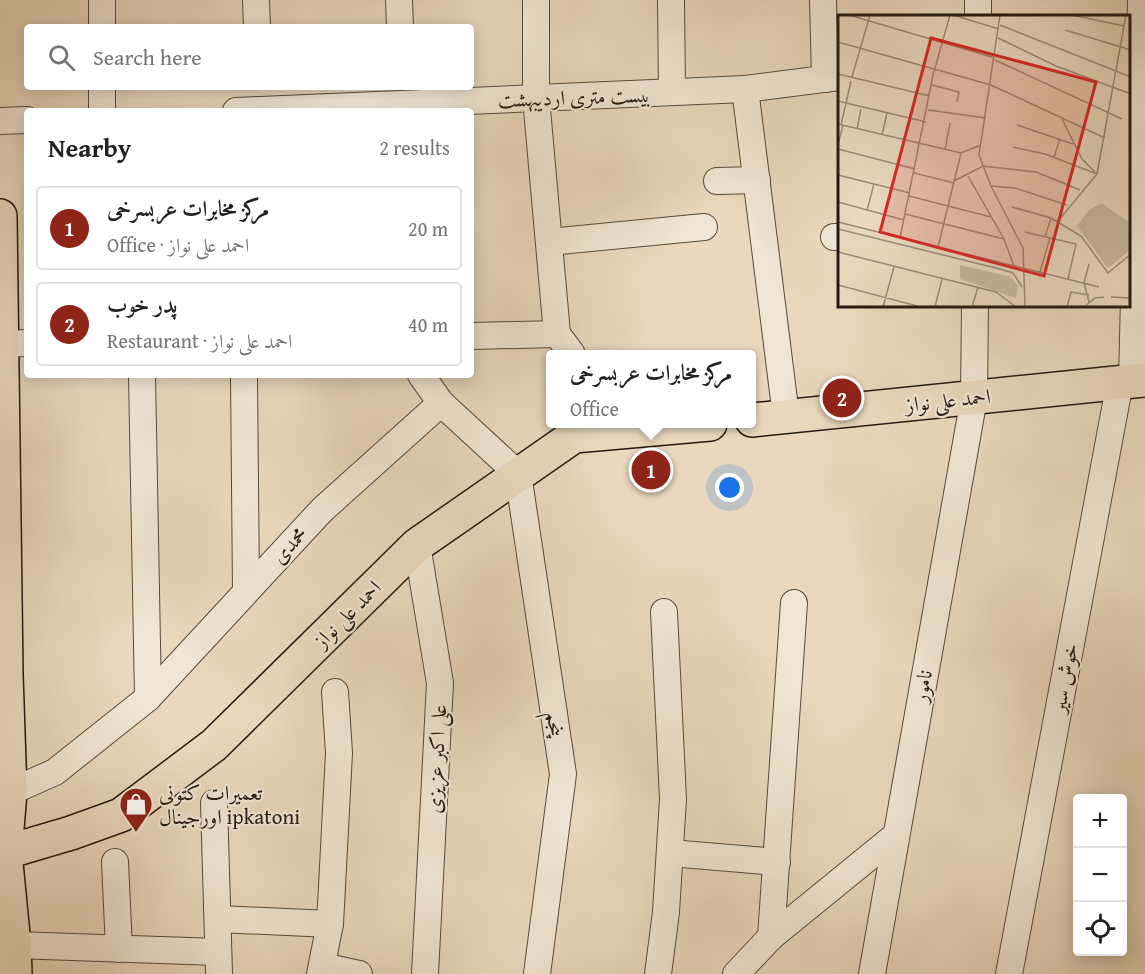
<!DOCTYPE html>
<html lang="en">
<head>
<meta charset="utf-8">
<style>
  :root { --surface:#fff; --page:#f6f6f6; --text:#202124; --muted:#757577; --line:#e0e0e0; --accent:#8f2418 }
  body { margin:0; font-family:"Gentium Book Plus",Amiri,serif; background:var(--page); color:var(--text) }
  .controls { position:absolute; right:18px; bottom:18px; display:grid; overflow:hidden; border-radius:6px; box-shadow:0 3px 15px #0003 }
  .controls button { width:54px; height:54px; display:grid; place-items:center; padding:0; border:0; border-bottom:2px solid var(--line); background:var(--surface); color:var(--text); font:30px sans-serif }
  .you { position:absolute; left:730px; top:488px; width:21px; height:21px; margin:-15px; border:4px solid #fff; border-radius:50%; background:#1a73e8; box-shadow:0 0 0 9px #1a73e833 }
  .badge { display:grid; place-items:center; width:39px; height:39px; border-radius:50%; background:var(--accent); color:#fff; font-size:20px; font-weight:700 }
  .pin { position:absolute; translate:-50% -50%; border:3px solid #fff; box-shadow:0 2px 6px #0006 }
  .popup { position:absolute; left:546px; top:350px; width:210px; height:78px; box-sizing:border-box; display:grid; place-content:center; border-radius:6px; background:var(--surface); filter:drop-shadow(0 2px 4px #0005); font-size:20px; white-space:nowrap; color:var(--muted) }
  .popup b { font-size:22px; color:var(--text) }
  .popup::after { content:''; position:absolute; left:50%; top:100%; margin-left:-12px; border:12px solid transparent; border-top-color:var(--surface) }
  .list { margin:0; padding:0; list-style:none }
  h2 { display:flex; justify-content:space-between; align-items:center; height:78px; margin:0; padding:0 24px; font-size:26px }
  h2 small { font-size:20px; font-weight:400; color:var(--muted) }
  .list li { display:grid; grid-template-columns:39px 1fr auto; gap:18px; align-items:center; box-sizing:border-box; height:84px; margin:0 12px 12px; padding:0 12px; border:2px solid var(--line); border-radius:6px }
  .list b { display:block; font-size:22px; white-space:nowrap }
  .list p { margin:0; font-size:20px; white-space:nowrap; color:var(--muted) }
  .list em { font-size:20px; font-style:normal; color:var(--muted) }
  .icon { flex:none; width:33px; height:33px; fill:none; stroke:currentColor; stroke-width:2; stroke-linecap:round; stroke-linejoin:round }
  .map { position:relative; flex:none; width:1145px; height:974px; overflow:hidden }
  .search { position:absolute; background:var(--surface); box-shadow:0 3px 15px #0003; left:24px; top:24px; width:450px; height:66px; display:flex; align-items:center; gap:15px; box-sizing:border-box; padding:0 21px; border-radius:6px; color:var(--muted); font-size:22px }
  .panel { position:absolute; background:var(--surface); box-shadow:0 3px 15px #0003; left:24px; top:108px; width:450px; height:270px; border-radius:6px }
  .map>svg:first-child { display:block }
</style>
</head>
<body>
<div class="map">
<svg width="1145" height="974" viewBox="0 0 1145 974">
  <rect width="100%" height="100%" fill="#e9d8bd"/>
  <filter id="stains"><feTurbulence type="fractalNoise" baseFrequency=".00333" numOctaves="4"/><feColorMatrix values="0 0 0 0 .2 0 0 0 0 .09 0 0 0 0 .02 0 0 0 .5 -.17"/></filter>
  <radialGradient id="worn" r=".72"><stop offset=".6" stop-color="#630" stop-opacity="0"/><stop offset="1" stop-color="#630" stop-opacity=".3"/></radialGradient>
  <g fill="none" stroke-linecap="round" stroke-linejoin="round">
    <defs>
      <g id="minor">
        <path d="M102 0V27"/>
        <path d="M256 0 257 27"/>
        <path d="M399 0 400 27"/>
        <path d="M536 0V98L557 334 572 354"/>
        <path d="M671 0 672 92"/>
        <path d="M823 0 825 79"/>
        <path d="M978 16V0"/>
        <path d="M102 87V111"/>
        <path d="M745 89 786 416"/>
        <path d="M236 111 745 89 839 77"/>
        <path d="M0 121 27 120"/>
        <path d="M717 181 757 180"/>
        <path d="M834 237H839"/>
        <path d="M549 242 704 227"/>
        <path d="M471 336 557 334"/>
        <path d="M1 344 27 343"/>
        <path d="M142 375 148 698"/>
        <path d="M244 375 246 591"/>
        <path d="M421 375 441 403 518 474 563 774 537 974"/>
        <path d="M1132 381 1141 0"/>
        <path d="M417 545 440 683 425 974"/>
        <path d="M10 792 55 772 148 698 322 510 441 403"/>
        <path d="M214 803 219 974"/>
        <path d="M670 853 777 862"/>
        <path d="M115 862 119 949"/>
        <path d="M218 919 330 924"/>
        <path d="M771 937 794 603"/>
        <path d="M14 945 218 952"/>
        <path d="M322 966 359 974"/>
        <path d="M320 974 330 924 339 753 335 692"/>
        <path d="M658 974 666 912 673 799 664 612"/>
        <path d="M736 974 771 937 895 836"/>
        <path d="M872 974 974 398 975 306"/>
        <path d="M1009 974 1120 382"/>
      </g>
      <g id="major">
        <path d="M0 216 6 674 10 792 5 853 14 945 15 974"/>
        <path d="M752 420 1145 380"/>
        <path d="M0 854 71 833 121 815 214 745 417 545 574 436 710 424"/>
      </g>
    </defs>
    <!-- minor casing -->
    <use href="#minor" stroke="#564a3d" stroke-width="28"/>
    <!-- major casing -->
    <use href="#major" stroke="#251a12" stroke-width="36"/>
    <!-- minor -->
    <use href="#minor" stroke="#f1e6d4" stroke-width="26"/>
    <!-- major -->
    <use href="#major" stroke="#e9d8bd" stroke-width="33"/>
  </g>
  <!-- icons -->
  <defs>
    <symbol id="shop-pin" viewBox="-11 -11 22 30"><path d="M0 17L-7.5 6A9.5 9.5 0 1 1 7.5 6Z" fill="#8f2418" stroke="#f1e6d4"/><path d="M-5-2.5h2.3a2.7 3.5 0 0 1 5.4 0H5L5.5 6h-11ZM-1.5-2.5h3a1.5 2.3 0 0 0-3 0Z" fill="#fff"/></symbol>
  </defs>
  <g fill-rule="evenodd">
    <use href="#shop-pin" x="117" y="785" width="38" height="52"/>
  </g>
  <g text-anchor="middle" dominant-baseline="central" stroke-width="4.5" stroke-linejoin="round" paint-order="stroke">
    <!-- street labels -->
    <g font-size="21" fill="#251a12" stroke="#f1e6d4">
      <text transform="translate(574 97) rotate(-2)">بیست متری اردیبهشت</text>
      <text transform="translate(948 400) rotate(-6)">احمد علی نواز</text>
      <text transform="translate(289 545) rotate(-47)">محمدی</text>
      <text transform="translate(347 614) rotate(-45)">احمد علی نواز</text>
      <text transform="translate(1064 678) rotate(-79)">خوش سیر</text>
      <text transform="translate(922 686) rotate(-80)">نامور</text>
      <text transform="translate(556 724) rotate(82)">پنجم</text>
      <text transform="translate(436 759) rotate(-87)">علی اکبر عزیزی</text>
    </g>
    <!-- poi labels -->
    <g font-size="21" fill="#251a12" stroke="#f1e6d4" text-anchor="start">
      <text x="159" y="792">تعمیرات کتونی<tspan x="159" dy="24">اورجینال ipkatoni</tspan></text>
    </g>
  </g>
  <!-- overview -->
  <g transform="translate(838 15)">
    <rect width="292" height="292" fill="#e9d8bd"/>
    <path d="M264 188 292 208V235L270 253 239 211 251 195ZM122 250 173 262 180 271 178 283 122 264Z" fill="#c8b8a0"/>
    <path fill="none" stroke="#9b8c79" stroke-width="1.5" d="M11 0 157 43M115 0 161 14M162 0 141 140 153 171 185 233 187 292M234 0 286 11M162 10 293 62M227 15 293 35M160 23 218 51 293 79M0 27 153 70 267 123M157 45 284 104M0 59 92 81M14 62 32 0M94 70 121 77 119 87M0 86 88 107M90 95 148 103M224 104 244 144 257 157M0 109 123 138 143 130M3 110 13 66M179 110 235 129M19 114 23 94M44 120 49 98M0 130 5 110M175 132 207 139 259 159M0 134 77 154M107 135 112 108M216 142 222 124M76 158 116 168M259 159 288 0M0 160 72 178M130 161 166 224 176 251M116 166 145 151 198 157 242 175M153 171 177 173 229 190M71 181 153 202M0 187 66 205M174 192 213 203 243 221 270 258M29 195 36 169M67 199 166 224M220 206 259 159M0 207 261 272M0 214 162 254 175 258 184 272M187 217 238 229 230 264M207 222 213 203M62 223 95 60 112 0M100 232 123 138M0 237 158 277 178 292M202 257 212 223M270 258 293 239M246 268 251 249M246 268 251 287M0 270 79 291M273 282 293 283M45 292 56 252M97 292 104 264M134 292 140 272M193 292H213M229 292 233 277 251 280M246 292 257 283 266 282"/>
    <path fill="#d62828" fill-opacity="0.15" stroke="#d62828" stroke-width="3" d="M93 23 258 67 206 261 42 217Z"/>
    <rect width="292" height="292" fill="none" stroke="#251a12" stroke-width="3"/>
  </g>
  <rect width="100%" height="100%" filter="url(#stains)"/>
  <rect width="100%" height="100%" fill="url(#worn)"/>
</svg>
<div class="controls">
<button>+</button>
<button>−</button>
<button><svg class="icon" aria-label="locate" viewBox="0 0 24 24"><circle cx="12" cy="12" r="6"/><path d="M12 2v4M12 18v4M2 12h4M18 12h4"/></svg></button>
</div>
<div class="you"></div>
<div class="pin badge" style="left:651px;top:470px">1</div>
<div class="popup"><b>مرکز مخابرات عربسرخی</b>Office</div>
<div class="pin badge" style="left:842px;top:398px">2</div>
<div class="search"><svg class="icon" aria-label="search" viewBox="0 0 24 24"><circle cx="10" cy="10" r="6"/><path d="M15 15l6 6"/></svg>Search here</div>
<section class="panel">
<h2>Nearby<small>2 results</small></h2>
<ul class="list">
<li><span class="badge">1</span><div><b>مرکز مخابرات عربسرخی</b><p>Office · احمد علی نواز</p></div><em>20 m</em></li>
<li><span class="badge">2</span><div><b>پدر خوب</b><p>Restaurant · احمد علی نواز</p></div><em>40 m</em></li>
</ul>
</section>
</div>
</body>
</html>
